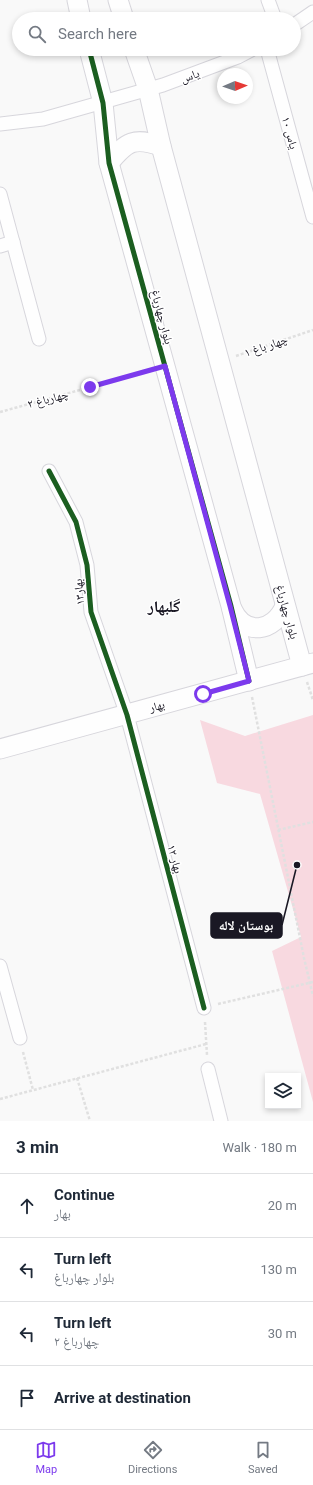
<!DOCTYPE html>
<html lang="en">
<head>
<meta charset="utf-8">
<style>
  :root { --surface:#fff; --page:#f2f2f3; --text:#1f2937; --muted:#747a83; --line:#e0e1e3; --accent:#7c3aed }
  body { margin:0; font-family:Roboto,"Noto Naskh Arabic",sans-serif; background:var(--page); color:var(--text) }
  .controls { position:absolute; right:12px; bottom:12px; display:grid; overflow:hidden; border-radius:0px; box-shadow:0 2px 6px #0003 }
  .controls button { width:36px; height:36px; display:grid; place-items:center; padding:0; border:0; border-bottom:1px solid var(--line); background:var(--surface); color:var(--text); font:20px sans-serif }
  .compass { position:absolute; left:217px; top:68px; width:36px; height:36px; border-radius:50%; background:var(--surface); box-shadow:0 2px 6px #0003; rotate:88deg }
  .stop { position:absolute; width:12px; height:12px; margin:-9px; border:3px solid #7c3aed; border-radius:50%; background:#fff }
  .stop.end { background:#7c3aed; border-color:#fff; box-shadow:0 1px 4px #0008 }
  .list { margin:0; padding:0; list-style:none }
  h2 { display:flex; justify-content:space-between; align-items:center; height:52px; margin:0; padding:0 16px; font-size:17px }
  h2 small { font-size:13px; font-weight:400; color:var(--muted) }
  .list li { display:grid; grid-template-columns:26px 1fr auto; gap:12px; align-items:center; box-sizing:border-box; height:64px; padding:0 16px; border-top:1px solid var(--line) }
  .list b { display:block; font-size:15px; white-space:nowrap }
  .list p { margin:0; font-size:13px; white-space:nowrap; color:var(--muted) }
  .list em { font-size:13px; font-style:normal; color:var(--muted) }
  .icon { flex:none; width:22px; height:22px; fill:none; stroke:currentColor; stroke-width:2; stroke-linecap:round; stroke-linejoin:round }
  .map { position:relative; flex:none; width:313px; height:1121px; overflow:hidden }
  .search { position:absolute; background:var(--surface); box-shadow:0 2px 6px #0003; left:12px; right:12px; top:12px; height:44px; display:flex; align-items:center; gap:10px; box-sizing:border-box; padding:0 14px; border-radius:22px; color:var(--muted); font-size:15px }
  .sheet { height:308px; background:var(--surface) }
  nav { display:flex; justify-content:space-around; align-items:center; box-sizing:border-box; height:56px; border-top:1px solid var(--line); background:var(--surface); font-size:11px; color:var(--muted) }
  nav a { display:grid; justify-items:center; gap:2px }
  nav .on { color:var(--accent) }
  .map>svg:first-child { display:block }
</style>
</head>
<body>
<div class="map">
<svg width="313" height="1121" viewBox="0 0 313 1121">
  <rect width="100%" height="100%" fill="#f9f9f9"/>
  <!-- green -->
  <path fill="#f8d9e0" d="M313 715V1102L272 951 301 937 260 794 217 783 200 720 245 736Z"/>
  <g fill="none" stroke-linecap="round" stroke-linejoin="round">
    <defs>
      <g id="street">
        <path d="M268 0 275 19"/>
        <path d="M294 25 313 12"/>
        <path d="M267 49 313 217"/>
        <path d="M0 124 43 119 163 85 238 57 253 49"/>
        <path d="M0 194 39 339"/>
        <path d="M0 246 13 242"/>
        <path d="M49 471 76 522 87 565 91 612 127 715 204 1008"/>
        <path d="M0 966 20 1038"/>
        <path d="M208 1069 221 1121"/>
      </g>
      <g id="secondary">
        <path d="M77 0 81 19"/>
        <path d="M118 0 124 19"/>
        <path d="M89 49 103 103 109 163 231 606 249 681"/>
        <path d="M134 49 148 89 161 146 302 666"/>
        <path d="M109 163C127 141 134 137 161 146"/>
        <path d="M232 609C245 637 274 632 285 606"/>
        <path d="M0 749 313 663"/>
      </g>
    </defs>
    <!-- street casing -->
    <use href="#street" stroke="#d7d6dc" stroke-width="15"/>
    <!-- secondary casing -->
    <use href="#secondary" stroke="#d7d6dc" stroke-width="21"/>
    <!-- path -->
    <g stroke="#e0e0e0" stroke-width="2.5" stroke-dasharray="3 2" stroke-linecap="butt">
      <path d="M236 356 313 330"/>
      <path d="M0 412 149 371"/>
      <path d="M307 682 313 700"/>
      <path d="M252 697 304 958 313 996"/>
      <path d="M278 830 313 822"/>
      <path d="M218 1004 313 982"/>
      <path d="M205 1022 207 1055"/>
      <path d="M23 1052 33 1090"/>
      <path d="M77 1078 90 1121"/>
      <path d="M0 1099 206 1044"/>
    </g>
    <!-- street -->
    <use href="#street" stroke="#fefefe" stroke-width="13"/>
    <!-- secondary -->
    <use href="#secondary" stroke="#fefefe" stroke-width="19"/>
    <defs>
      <g id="cycleway">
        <path d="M89 49 103 103 109 163 231 606 249 681"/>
        <path d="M49 471 76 522 87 565 91 612 127 715 204 1008"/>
      </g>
    </defs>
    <!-- cycleway casing -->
    <use href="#cycleway" stroke="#fff" stroke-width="8"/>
    <!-- cycleway -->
    <use href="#cycleway" stroke="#1b5e20" stroke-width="5"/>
  </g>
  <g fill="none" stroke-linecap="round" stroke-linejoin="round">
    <!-- route -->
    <path stroke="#7c3aed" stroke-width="5" d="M90 387 165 366 230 606 249 681 203 694"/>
  </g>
  <g text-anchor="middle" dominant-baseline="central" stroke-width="3" stroke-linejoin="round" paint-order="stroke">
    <!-- street labels -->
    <g font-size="12" fill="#1a1824" stroke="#fff">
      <text transform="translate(190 76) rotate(-20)">یاس</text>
      <text transform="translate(290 133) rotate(75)">یاس ۱۰</text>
      <text transform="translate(162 317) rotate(75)">بلوار چهارباغ</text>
      <text transform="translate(266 346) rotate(-19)">چهار باغ ۱</text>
      <text transform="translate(48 399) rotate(-15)">چهارباغ ۲</text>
      <text transform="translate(79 592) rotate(-95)">بهار۱۳</text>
      <text transform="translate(287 612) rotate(74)">بلوار چهارباغ</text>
      <text transform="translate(157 706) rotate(-15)">بهار</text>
      <text transform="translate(175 859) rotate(75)">بهار ۱۲</text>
    </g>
    <!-- district labels -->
    <g font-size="16" font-weight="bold" fill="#1a1824" stroke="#fff">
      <text x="164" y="606">گلبهار</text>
    </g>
  </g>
  <!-- callouts -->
  <path fill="none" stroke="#1a1824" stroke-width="1.5" d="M297 865L282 925"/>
  <circle fill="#1a1824" stroke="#fff" stroke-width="1.5" cx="297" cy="865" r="4"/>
  <rect fill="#1a1824" stroke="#1a1824" stroke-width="1.5" x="211" y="913" width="71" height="25" rx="4"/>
  <g font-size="13" text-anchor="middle" font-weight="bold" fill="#fff">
    <text x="246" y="930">بوستان لاله</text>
  </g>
</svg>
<div class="controls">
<button><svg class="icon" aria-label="layers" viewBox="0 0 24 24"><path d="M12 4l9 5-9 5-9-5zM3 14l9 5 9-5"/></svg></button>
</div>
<svg class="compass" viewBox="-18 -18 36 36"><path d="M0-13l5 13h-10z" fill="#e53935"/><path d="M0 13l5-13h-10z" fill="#747a83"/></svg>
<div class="stop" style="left:203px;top:694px"></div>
<div class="stop end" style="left:90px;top:387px"></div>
<div class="search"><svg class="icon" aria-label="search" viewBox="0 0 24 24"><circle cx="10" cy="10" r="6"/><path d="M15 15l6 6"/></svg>Search here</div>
</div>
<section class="sheet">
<h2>3 min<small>Walk · 180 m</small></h2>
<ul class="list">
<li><svg class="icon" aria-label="ahead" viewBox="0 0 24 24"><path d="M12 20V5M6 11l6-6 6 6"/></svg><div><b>Continue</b><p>بهار</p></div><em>20 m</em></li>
<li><svg class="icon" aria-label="left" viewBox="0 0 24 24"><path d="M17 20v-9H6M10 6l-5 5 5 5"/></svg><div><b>Turn left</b><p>بلوار چهارباغ</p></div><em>130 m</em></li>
<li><svg class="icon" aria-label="left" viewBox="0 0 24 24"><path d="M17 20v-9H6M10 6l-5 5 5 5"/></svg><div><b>Turn left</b><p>چهارباغ ۲</p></div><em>30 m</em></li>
<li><svg class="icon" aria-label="arrive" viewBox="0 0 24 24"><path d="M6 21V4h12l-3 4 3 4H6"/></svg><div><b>Arrive at destination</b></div></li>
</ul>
</section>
<nav>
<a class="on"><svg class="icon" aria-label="map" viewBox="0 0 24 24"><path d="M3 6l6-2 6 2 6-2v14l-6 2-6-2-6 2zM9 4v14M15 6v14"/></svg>Map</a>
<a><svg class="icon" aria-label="directions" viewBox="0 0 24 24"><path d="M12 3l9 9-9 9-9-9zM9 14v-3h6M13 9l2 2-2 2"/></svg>Directions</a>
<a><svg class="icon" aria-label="saved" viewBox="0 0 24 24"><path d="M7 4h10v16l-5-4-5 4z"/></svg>Saved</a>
</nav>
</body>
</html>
